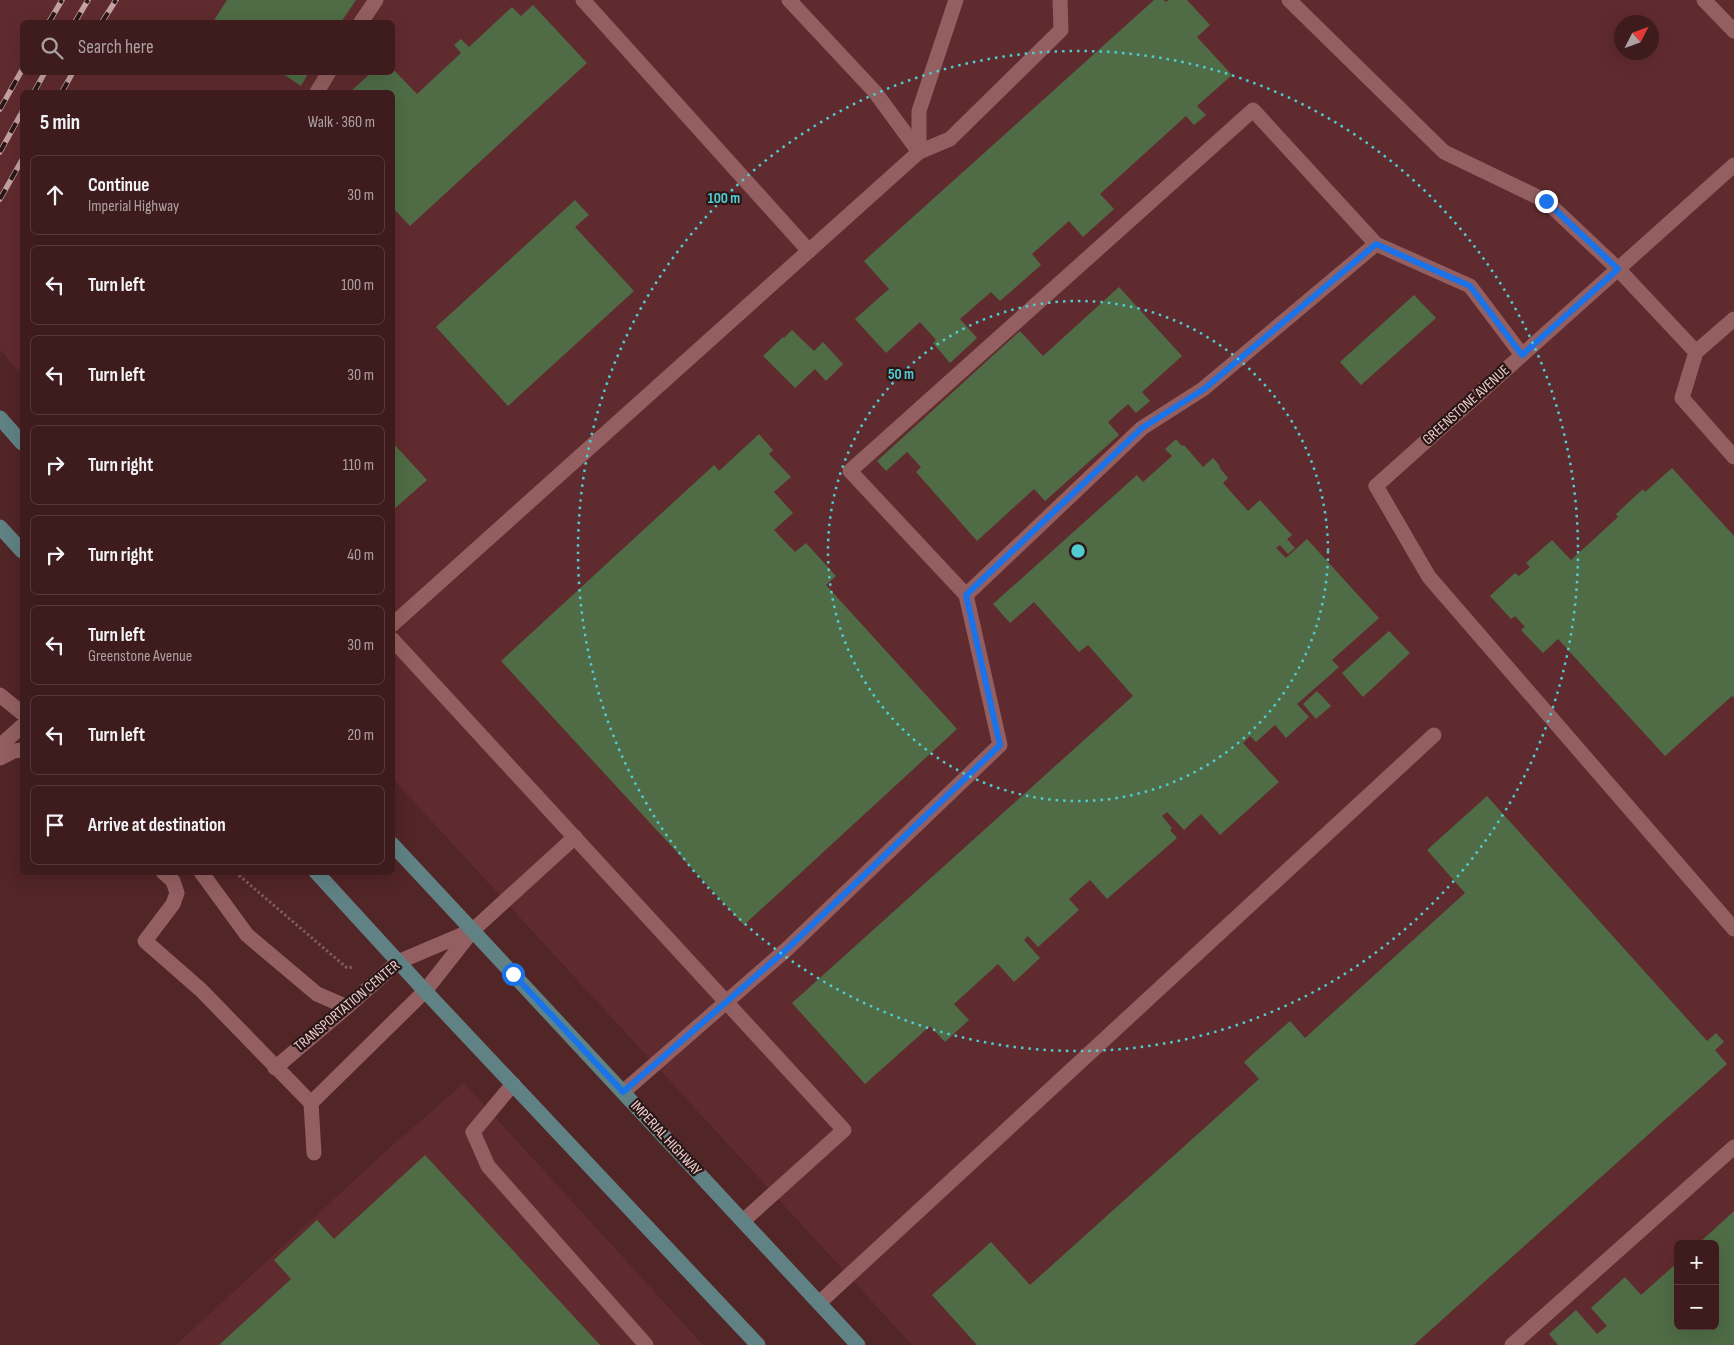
<!DOCTYPE html>
<html lang="en">
<head>
<meta charset="utf-8">
<style>
  :root { --surface:#3e1c1d; --page:#452526; --text:#f1f3f6; --muted:#ada1a4; --line:#573a3b }
  body { margin:0; font-family:"Sofia Sans Condensed",sans-serif; background:var(--page); color:var(--text) }
  .controls { position:absolute; right:15px; bottom:15px; display:grid; overflow:hidden; border-radius:8px; box-shadow:0 5px 20px #0002 }
  .controls button { width:45px; height:45px; display:grid; place-items:center; padding:0; border:0; border-bottom:1px solid var(--line); background:var(--surface); color:var(--text); font:25px sans-serif }
  .compass { position:absolute; left:1614px; top:15px; width:45px; height:45px; border-radius:50%; background:var(--surface); box-shadow:0 5px 20px #0002; rotate:48deg }
  .stop { position:absolute; width:15px; height:15px; margin:-11px; border:4px solid #1a73e8; border-radius:50%; background:#fff }
  .stop.end { background:#1a73e8; border-color:#fff; box-shadow:0 1px 5px #0008 }
  .list { margin:0; padding:0; list-style:none }
  h2 { display:flex; justify-content:space-between; align-items:center; height:65px; margin:0; padding:0 20px; font-size:21px }
  h2 small { font-size:16px; font-weight:400; color:var(--muted) }
  .list li { display:grid; grid-template-columns:32px 1fr auto; gap:15px; align-items:center; box-sizing:border-box; height:80px; margin:0 10px 10px; padding:0 10px; border:1px solid var(--line); border-radius:8px }
  .list b { display:block; font-size:19px; white-space:nowrap }
  .list p { margin:0; font-size:16px; white-space:nowrap; color:var(--muted) }
  .list em { font-size:16px; font-style:normal; color:var(--muted) }
  .icon { flex:none; width:28px; height:28px; fill:none; stroke:currentColor; stroke-width:2; stroke-linecap:round; stroke-linejoin:round }
  .map { position:relative; flex:none; width:1734px; height:1345px; overflow:hidden }
  .search { position:absolute; background:var(--surface); box-shadow:0 5px 20px #0002; left:20px; top:20px; width:375px; height:55px; display:flex; align-items:center; gap:12px; box-sizing:border-box; padding:0 18px; border-radius:8px; color:var(--muted); font-size:19px }
  .panel { position:absolute; background:var(--surface); box-shadow:0 5px 20px #0002; left:20px; top:90px; width:375px; height:785px; border-radius:8px }
  .map>svg:first-child { display:block }
</style>
</head>
<body>
<div class="map">
<svg width="1734" height="1345" viewBox="0 0 1734 1345">
  <rect width="100%" height="100%" fill="#522527"/>
  <!-- built -->
  <g fill="#602b2e" fill-rule="evenodd">
    <path d="M0 0H1734V1345H912L393 779 392 92H22V375L0 350ZM22 22H392V72H22ZM1622 22H1652V52H1622ZM1678 1244H1715V1326H1678Z"/>
    <path d="M464 1083 703 1345H176L386 1151Z"/>
  </g>
  <!-- building -->
  <g fill="#4f6c46">
    <path d="M227 0H356L341 22H213Z"/>
    <path d="M1154 0H1164L1166 2 1169 0H1187L1210 25 1197 37 1232 75 1197 106 1206 115 1194 125 1186 116 1100 194 1114 209 1083 237 1069 221 1032 254 1041 265 1000 301 991 292 960 319 977 338 950 363 933 343 936 340 920 322 886 353 855 319 889 289 864 261Z"/>
    <path d="M533 5 587 63 410 226 392 207V92H350L372 72H392V68L417 94 461 53 454 45 461 39 469 47 512 7 521 16Z"/>
    <path d="M280 72H309L301 86Z"/>
    <path d="M575 200 589 215 575 227 634 291 508 406 436 327Z"/>
    <path d="M1119 287 1182 356 1142 392 1150 401 1136 413 1128 404 1108 422 1119 435 1045 501 1034 489 977 541 916 472 921 467 907 452 886 471 877 461 1020 331 1043 356Z"/>
    <path d="M1414 295 1436 318 1361 385 1340 362Z"/>
    <path d="M792 330 814 351 823 342 843 364 826 381 815 369 795 388 763 356 783 337 784 338Z"/>
    <path d="M759 434 773 450 769 454 791 477 774 492 793 513 774 530 795 552 806 543 836 576 826 585 957 729 744 925 501 661 714 465 719 471Z"/>
    <path d="M1176 439 1182 446 1184 445 1203 467 1213 458 1220 466 1219 467 1228 478 1223 483 1248 511 1260 500 1292 535 1287 539 1295 548 1288 554 1280 545 1276 548 1286 558 1307 539 1379 618 1332 660 1339 667 1297 704 1309 717 1286 738 1275 725 1256 742 1250 736 1243 743 1279 782 1220 835 1201 814 1184 830 1167 812 1162 816 1172 828 1170 830 1177 838 1107 899 1090 880 1069 899 1079 910 1038 947 1028 936 1024 940 1040 958 1014 982 998 964 954 1004 969 1020 945 1042 930 1026 865 1084 792 1003 1133 696 1088 645 1079 652 1034 602 1010 623 993 604 1137 475 1143 482 1172 456 1165 449Z"/>
    <path d="M392 442 427 480 392 511Z"/>
    <path d="M1672 468 1734 536V698L1732 696 1665 756 1558 639 1543 653 1521 630 1525 627 1515 616 1511 619 1490 596 1515 573 1519 576 1530 567 1526 563 1552 540 1571 560 1618 517 1616 514 1643 489 1645 492Z"/>
    <path d="M1389 631 1410 653 1363 697 1342 673Z"/>
    <path d="M1317 691 1331 706 1316 719 1303 704Z"/>
    <path d="M1487 796 1707 1041 1716 1033 1724 1042 1715 1050 1727 1064 1414 1345H977L932 1295 991 1242 1030 1285 1259 1079 1244 1062 1290 1021 1305 1038 1465 893 1427 850Z"/>
    <path d="M425 1155 600 1345H219L291 1279 274 1260 317 1220 334 1239Z"/>
    <path d="M1734 1211V1345H1558L1549 1334 1576 1310 1597 1334 1607 1326 1591 1308 1625 1277 1641 1295 1678 1262V1326H1715V1244H1698Z"/>
  </g>
  <g fill="none" stroke-linecap="round" stroke-linejoin="round">
    <!-- path -->
    <path stroke="#835a5c" stroke-width="3" stroke-dasharray="2.5 2.5" stroke-linecap="butt" d="M235 872 347 968 353 967"/>
    <!-- service -->
    <g stroke="#935f60" stroke-width="15">
      <path d="M583 0 809 251"/>
      <path d="M789 0 875 92 919 152"/>
      <path d="M1289 0 1444 152 1546 201 1618 269 1696 352"/>
      <path d="M1704 0 1734 31"/>
      <path d="M361 22 376 0"/>
      <path d="M317 92 329 72"/>
      <path d="M919 152V111L956 0"/>
      <path d="M1376 244 1203 389 1142 428 966 595 850 471 1253 110 1376 244 1470 286 1522 355"/>
      <path d="M1734 319 1696 352 1682 398 1734 457"/>
      <path d="M1376 486 1429 577 1734 929"/>
      <path d="M392 625 919 152 950 139 1061 30 1060 0"/>
      <path d="M392 639 844 1130 743 1221"/>
      <path d="M0 695 22 713"/>
      <path d="M0 746 22 726"/>
      <path d="M0 758 14 751 22 750"/>
      <path d="M163 872 173 881 177 893 173 904 145 941 201 990 311 1103 314 1153"/>
      <path d="M201 872 247 935 317 994 347 1007"/>
      <path d="M275 1068 347 1007 398 962 471 931"/>
      <path d="M513 1084 473 1132 488 1166 646 1345"/>
      <path d="M623 1092 787 949 1000 745 966 595"/>
      <path d="M311 1103 425 991 473 930 575 837"/>
      <path d="M819 1303 1434 735"/>
      <path d="M1512 1345 1734 1147"/>
    </g>
    <!-- minor -->
    <path stroke="#935f60" stroke-width="15" d="M1376 486 1734 165"/>
    <!-- primary -->
    <g stroke="#608284" stroke-width="15">
      <path d="M0 418 22 443"/>
      <path d="M0 527 22 551"/>
      <path d="M392 844 858 1345"/>
      <path d="M316 872 425 991 758 1345"/>
    </g>
    <defs>
      <g id="rail">
        <path d="M49 22 62 0"/>
        <path d="M75 22 88 0"/>
        <path d="M102 22 116 0"/>
        <path d="M34 92 45 72"/>
        <path d="M62 92 73 72"/>
        <path d="M0 109 22 70"/>
        <path d="M0 152 22 112"/>
        <path d="M0 199 22 160"/>
      </g>
    </defs>
    <!-- rail casing -->
    <use href="#rail" stroke="#c3a0a1" stroke-width="5.5"/>
    <!-- rail -->
    <use href="#rail" stroke="#2a1616" stroke-width="4" stroke-dasharray="11" stroke-linecap="butt"/>
  </g>
  <g fill="none" stroke-linecap="round" stroke-linejoin="round">
    <!-- route -->
    <path stroke="#1a73e8" stroke-width="6" d="M513 974 623 1092 787 949 1000 745 966 595 1142 428 1204 389 1376 244 1470 286 1522 355 1618 269 1546 201"/>
  </g>
  <!-- distance rings -->
  <g fill="none" stroke="#51ccd1" stroke-width="2.5" stroke-dasharray="2.5 5">
    <circle cx="1078" cy="551" r="250"/>
    <circle cx="1078" cy="551" r="500"/>
  </g>
  <g text-anchor="middle" dominant-baseline="central" stroke-width="4.5" stroke-linejoin="round" paint-order="stroke">
    <!-- street labels -->
    <g font-size="15" fill="#eccdcd" stroke="#2a1616">
      <text transform="translate(1466 405) rotate(-42)">GREENSTONE AVENUE</text>
      <text transform="translate(347 1006) rotate(-40)">TRANSPORTATION CENTER</text>
      <text transform="translate(666 1138) rotate(47)">IMPERIAL HIGHWAY</text>
    </g>
  </g>
  <circle cx="1078" cy="551" r="8" fill="#51ccd1" stroke="#2a1616" stroke-width="2.5"/>
  <g font-size="15" text-anchor="middle" font-weight="bold" fill="#51ccd1" stroke="#2a1616" stroke-width="4.5" stroke-linejoin="round" paint-order="stroke">
    <text x="724" y="203">100 m</text>
    <text x="901" y="379">50 m</text>
  </g>
</svg>
<div class="controls">
<button>+</button>
<button>−</button>
</div>
<svg class="compass" viewBox="-18 -18 36 36"><path d="M0-13l5 13h-10z" fill="#e53935"/><path d="M0 13l5-13h-10z" fill="#ada1a4"/></svg>
<div class="stop" style="left:513px;top:974px"></div>
<div class="stop end" style="left:1546px;top:201px"></div>
<div class="search"><svg class="icon" aria-label="search" viewBox="0 0 24 24"><circle cx="10" cy="10" r="6"/><path d="M15 15l6 6"/></svg>Search here</div>
<section class="panel">
<h2>5 min<small>Walk · 360 m</small></h2>
<ul class="list">
<li><svg class="icon" aria-label="ahead" viewBox="0 0 24 24"><path d="M12 20V5M6 11l6-6 6 6"/></svg><div><b>Continue</b><p>Imperial Highway</p></div><em>30 m</em></li>
<li><svg class="icon" aria-label="left" viewBox="0 0 24 24"><path d="M17 20v-9H6M10 6l-5 5 5 5"/></svg><div><b>Turn left</b></div><em>100 m</em></li>
<li><svg class="icon" aria-label="left" viewBox="0 0 24 24"><path d="M17 20v-9H6M10 6l-5 5 5 5"/></svg><div><b>Turn left</b></div><em>30 m</em></li>
<li><svg class="icon" aria-label="right" viewBox="0 0 24 24"><path d="M7 20v-9h11M14 6l5 5-5 5"/></svg><div><b>Turn right</b></div><em>110 m</em></li>
<li><svg class="icon" aria-label="right" viewBox="0 0 24 24"><path d="M7 20v-9h11M14 6l5 5-5 5"/></svg><div><b>Turn right</b></div><em>40 m</em></li>
<li><svg class="icon" aria-label="left" viewBox="0 0 24 24"><path d="M17 20v-9H6M10 6l-5 5 5 5"/></svg><div><b>Turn left</b><p>Greenstone Avenue</p></div><em>30 m</em></li>
<li><svg class="icon" aria-label="left" viewBox="0 0 24 24"><path d="M17 20v-9H6M10 6l-5 5 5 5"/></svg><div><b>Turn left</b></div><em>20 m</em></li>
<li><svg class="icon" aria-label="arrive" viewBox="0 0 24 24"><path d="M6 21V4h12l-3 4 3 4H6"/></svg><div><b>Arrive at destination</b></div></li>
</ul>
</section>
</div>
</body>
</html>
